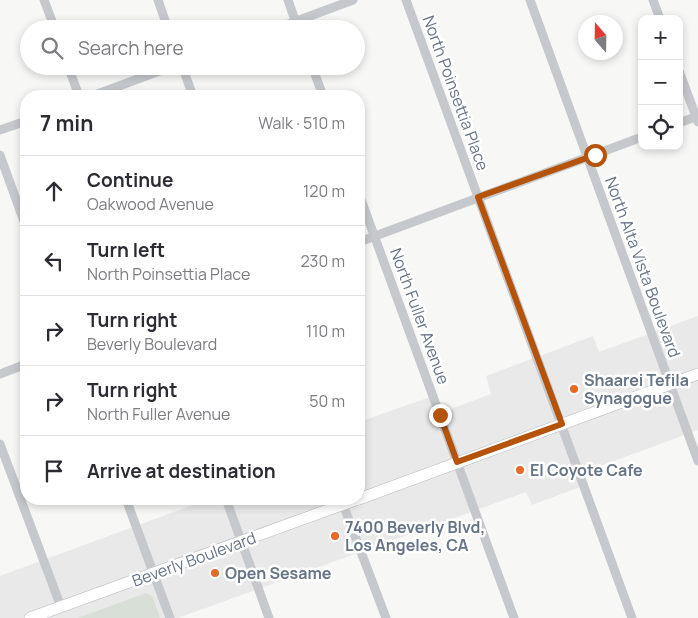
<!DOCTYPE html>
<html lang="en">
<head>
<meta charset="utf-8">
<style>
  :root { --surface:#fff; --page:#f2f2f3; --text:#2b2b33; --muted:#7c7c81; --line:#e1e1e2 }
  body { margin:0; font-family:Manrope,sans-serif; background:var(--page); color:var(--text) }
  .controls { position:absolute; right:15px; top:15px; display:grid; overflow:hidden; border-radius:10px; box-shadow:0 2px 8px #0003 }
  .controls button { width:45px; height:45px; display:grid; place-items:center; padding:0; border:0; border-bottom:1px solid var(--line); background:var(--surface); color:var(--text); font:25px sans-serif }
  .compass { position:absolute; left:578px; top:15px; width:45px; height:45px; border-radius:50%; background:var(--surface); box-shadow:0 2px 8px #0003; rotate:340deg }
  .stop { position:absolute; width:15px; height:15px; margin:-11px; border:4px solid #b45309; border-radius:50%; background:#fff }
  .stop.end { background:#b45309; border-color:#fff; box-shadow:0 1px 5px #0008 }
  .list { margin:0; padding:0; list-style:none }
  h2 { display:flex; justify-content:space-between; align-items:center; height:65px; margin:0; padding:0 20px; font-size:21px }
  h2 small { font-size:16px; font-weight:400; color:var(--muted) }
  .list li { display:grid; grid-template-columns:32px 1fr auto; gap:15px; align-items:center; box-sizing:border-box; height:70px; padding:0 20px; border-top:1px solid var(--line) }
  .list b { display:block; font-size:19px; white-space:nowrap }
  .list p { margin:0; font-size:16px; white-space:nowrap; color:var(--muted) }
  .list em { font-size:16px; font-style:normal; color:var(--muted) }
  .icon { flex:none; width:28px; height:28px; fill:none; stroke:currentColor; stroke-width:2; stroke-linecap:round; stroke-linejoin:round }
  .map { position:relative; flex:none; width:698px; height:618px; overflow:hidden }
  .search { position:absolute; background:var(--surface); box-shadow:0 2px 8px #0003; left:20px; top:20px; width:345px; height:55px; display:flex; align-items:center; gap:12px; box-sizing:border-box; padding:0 18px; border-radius:28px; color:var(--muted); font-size:19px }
  .panel { position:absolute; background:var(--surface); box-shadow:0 2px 8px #0003; left:20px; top:90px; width:345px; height:415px; border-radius:20px }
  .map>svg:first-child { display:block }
</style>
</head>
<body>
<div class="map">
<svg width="698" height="618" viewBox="0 0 698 618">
  <rect width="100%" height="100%" fill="#f7f8f5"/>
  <!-- built -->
  <path fill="#e8e9e8" d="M698 316V430L579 474 583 486 532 505 526 492 178 618H160L153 597 80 618H0V576L209 499H359V443L363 442 359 431V422L433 396 440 413 491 394 486 376 593 336 599 352Z"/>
  <!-- green -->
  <path fill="#d8dfd6" d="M146 593 153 597 160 618H78Z"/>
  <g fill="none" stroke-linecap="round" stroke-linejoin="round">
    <defs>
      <g id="major">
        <path d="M359 499 698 374"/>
        <path d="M30 618 358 499"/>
      </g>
    </defs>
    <!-- major casing -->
    <use href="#major" stroke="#b8bbc0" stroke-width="12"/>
    <!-- minor -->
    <g stroke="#c5c8cc" stroke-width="9">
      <path d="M44 0 55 29"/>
      <path d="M158 0 168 29"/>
      <path d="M288 0 298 29"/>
      <path d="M406 0 632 618"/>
      <path d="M530 0 698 461"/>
      <path d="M653 0 660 19"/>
      <path d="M275 29 353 0"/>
      <path d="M68 66 79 96"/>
      <path d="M182 66 193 96"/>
      <path d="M312 66 323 96"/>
      <path d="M679 71 698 122"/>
      <path d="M92 96 173 66"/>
      <path d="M679 123 698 116"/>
      <path d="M0 130 26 121"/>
      <path d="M0 155 26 227"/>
      <path d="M359 194 514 618"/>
      <path d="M359 242 642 137"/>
      <path d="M0 374 26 364"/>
      <path d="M0 444 61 607"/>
      <path d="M126 499 170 618"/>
      <path d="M226 499 269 618"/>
      <path d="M341 499 386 618"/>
    </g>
    <!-- major -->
    <use href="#major" stroke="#fff" stroke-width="11"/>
  </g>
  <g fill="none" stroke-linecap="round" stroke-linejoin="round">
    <!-- route -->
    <path stroke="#b45309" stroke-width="6" d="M440 415 457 462 562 424 478 197 595 155"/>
  </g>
  <!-- markers -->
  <g fill="#e66a26" stroke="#fff" stroke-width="2">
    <circle cx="574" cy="389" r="5"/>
    <circle cx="520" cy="470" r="5"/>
    <circle cx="335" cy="536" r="5"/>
    <circle cx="215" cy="573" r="5"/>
  </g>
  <g text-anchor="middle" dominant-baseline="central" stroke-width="5" stroke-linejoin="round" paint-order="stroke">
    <!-- street labels -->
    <g font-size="16" fill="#667486" stroke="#fff">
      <text transform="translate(456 93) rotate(70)">North Poinsettia Place</text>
      <text transform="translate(643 267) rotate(70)">North Alta Vista Boulevard</text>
      <text transform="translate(420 316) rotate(70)">North Fuller Avenue</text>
      <text transform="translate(194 559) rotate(-20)">Beverly Boulevard</text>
    </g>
    <!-- poi labels -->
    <g font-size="16" font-weight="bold" fill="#667486" stroke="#fff" text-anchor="start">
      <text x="584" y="380">Shaarei Tefila<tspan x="584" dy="18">Synagogue</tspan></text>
      <text x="530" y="470">El Coyote Cafe</text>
      <text x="345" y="527">7400 Beverly Blvd,<tspan x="345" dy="18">Los Angeles, CA</tspan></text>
      <text x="225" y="573">Open Sesame</text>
    </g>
  </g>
</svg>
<div class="controls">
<button>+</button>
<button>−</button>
<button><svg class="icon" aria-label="locate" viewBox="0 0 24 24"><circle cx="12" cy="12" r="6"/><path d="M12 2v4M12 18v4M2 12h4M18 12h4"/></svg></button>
</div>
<svg class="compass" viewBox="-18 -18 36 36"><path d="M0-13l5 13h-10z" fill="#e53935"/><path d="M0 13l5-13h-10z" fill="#7c7c81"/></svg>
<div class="stop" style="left:595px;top:155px"></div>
<div class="stop end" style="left:440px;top:415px"></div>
<div class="search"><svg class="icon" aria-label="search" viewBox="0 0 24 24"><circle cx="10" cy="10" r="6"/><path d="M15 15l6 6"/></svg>Search here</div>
<section class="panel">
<h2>7 min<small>Walk · 510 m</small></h2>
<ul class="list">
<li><svg class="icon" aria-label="ahead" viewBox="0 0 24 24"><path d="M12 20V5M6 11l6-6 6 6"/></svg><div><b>Continue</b><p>Oakwood Avenue</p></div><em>120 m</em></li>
<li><svg class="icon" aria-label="left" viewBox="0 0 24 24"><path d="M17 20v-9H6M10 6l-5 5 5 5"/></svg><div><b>Turn left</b><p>North Poinsettia Place</p></div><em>230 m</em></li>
<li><svg class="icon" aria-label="right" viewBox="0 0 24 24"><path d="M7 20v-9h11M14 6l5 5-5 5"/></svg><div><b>Turn right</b><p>Beverly Boulevard</p></div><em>110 m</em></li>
<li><svg class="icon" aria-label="right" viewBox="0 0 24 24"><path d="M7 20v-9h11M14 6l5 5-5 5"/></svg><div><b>Turn right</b><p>North Fuller Avenue</p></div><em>50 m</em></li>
<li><svg class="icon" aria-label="arrive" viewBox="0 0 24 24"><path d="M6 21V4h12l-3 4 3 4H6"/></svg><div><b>Arrive at destination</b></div></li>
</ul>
</section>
</div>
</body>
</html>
